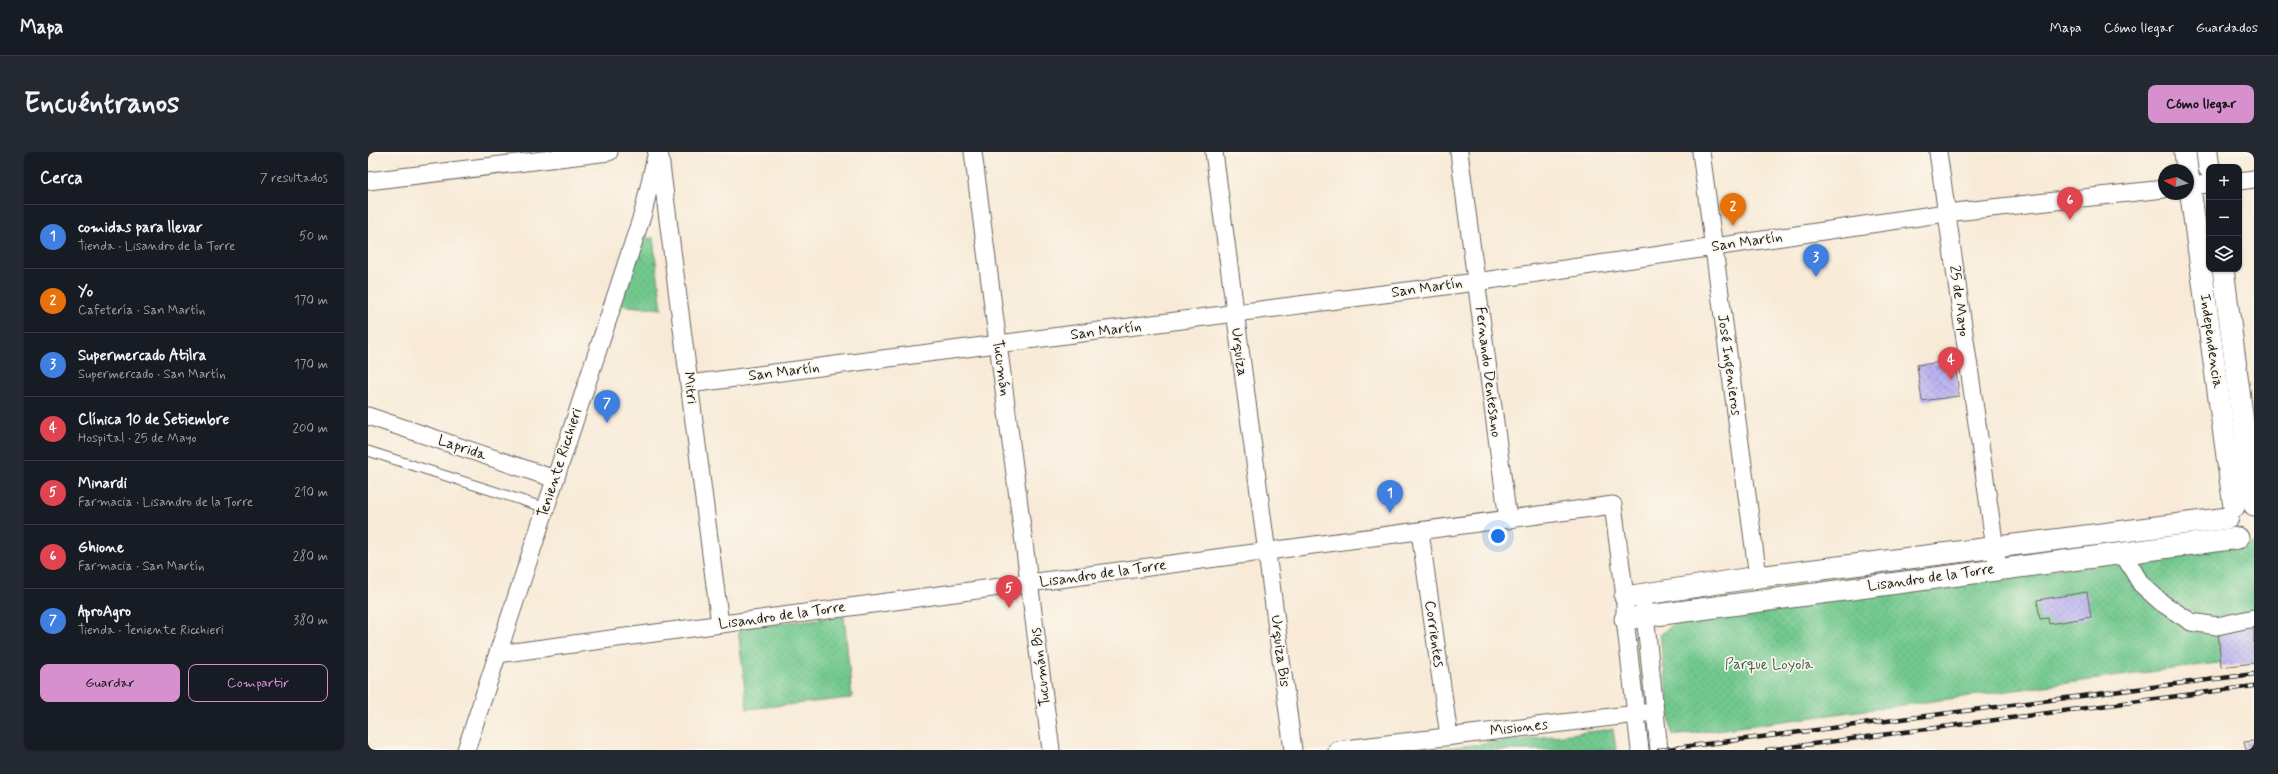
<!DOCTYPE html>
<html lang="es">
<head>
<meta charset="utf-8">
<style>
  :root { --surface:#171b24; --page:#242831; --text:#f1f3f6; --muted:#9ea1a6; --line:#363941; --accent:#d690ce }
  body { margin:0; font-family:Mynerve,sans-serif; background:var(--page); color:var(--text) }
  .controls { position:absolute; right:12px; top:12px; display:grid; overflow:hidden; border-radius:8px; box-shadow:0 1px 3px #0004 }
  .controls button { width:36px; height:36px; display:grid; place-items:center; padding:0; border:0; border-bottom:1px solid var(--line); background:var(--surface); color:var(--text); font:20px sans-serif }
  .compass { position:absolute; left:1790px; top:12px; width:36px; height:36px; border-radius:50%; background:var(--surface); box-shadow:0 1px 3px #0004; rotate:277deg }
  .you { position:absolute; left:1130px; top:384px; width:14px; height:14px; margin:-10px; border:3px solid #fff; border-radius:50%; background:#1a73e8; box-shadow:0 0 0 6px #1a73e833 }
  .badge { display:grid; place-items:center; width:26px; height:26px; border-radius:50%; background:var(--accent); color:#fff; font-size:13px; font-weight:700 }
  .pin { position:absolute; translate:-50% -33px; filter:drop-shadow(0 1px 2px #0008) }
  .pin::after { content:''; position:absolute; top:21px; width:14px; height:12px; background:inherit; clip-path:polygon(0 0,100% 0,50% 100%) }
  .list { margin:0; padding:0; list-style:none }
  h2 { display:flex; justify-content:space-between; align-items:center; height:52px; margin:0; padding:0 16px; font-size:17px }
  h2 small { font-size:13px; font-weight:400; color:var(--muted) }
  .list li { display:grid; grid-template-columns:26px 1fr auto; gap:12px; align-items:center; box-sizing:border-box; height:64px; padding:0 16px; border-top:1px solid var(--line) }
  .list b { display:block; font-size:15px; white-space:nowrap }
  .list p { margin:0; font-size:13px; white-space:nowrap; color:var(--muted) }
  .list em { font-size:13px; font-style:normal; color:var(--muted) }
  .actions { display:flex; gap:8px; padding:12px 16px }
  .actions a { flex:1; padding:9px 0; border:1px solid var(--accent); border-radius:8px; text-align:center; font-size:14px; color:var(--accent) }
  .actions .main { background:var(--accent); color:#111 }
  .icon { flex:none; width:22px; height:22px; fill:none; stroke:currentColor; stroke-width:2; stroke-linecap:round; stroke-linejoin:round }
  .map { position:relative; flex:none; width:1886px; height:598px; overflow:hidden; border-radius:8px }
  header { display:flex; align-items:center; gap:24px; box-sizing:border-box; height:56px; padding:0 20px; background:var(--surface); border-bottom:1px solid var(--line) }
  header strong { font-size:19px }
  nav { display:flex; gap:22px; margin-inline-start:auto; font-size:14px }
  .intro { display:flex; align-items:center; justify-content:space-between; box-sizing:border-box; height:96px; padding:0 24px }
  h1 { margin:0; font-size:28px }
  .button { padding:10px 18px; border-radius:8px; background:var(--accent); color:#111; font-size:14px; font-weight:700 }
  main { display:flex; gap:24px; padding:0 24px }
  aside { flex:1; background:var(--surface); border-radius:8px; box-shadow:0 1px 3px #0004 }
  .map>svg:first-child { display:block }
</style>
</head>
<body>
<header>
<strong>Mapa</strong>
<nav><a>Mapa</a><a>Cómo llegar</a><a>Guardados</a></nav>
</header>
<div class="intro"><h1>Encuéntranos</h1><a class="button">Cómo llegar</a></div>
<main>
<aside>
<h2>Cerca<small>7 resultados</small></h2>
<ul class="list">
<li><span class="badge" style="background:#3f7fe0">1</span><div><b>comidas para llevar</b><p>Tienda · Lisandro de la Torre</p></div><em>50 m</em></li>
<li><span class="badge" style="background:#e8710a">2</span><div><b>Yo</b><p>Cafetería · San Martín</p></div><em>170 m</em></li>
<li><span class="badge" style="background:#3f7fe0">3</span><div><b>Supermercado Atilra</b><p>Supermercado · San Martín</p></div><em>170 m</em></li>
<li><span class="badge" style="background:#e0444e">4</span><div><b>Clínica 10 de Setiembre</b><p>Hospital · 25 de Mayo</p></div><em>200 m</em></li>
<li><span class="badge" style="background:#e0444e">5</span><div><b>Minardi</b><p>Farmacia · Lisandro de la Torre</p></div><em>210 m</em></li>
<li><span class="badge" style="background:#e0444e">6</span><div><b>Ghione</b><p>Farmacia · San Martín</p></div><em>280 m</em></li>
<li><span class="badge" style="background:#3f7fe0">7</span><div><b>AproAgro</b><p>Tienda · Teniente Ricchieri</p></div><em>380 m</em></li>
</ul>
<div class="actions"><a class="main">Guardar</a><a>Compartir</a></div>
</aside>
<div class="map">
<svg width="1886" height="598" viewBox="0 0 1886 598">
  <defs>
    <pattern id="grass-dots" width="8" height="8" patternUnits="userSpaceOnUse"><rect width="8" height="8" fill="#71c88d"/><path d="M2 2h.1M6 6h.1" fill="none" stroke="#61ab79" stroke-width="1.8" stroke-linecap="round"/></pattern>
    <pattern id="building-cross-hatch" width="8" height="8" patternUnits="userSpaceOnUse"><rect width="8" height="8" fill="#bbb2f1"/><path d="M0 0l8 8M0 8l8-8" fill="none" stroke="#a098ce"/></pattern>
  </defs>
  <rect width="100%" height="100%" fill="#fbf7ec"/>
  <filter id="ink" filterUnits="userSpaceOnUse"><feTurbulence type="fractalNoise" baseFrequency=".025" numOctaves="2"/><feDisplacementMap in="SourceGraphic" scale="8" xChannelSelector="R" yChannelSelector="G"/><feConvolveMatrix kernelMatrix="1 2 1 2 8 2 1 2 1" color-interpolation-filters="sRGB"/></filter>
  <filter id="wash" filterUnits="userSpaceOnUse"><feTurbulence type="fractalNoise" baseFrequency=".012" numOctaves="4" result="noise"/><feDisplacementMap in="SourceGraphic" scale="16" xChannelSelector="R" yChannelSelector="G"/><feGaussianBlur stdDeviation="0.9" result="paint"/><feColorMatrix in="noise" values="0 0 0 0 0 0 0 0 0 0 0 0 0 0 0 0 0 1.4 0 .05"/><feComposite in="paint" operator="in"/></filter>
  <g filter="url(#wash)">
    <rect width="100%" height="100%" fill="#f8ead7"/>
    <!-- grass -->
    <g fill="url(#grass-dots)" stroke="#467254">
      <path d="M273 86H285L294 157 248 153Z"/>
      <path d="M1886 391V506L1304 584 1292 483 1311 467Z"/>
      <path d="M476 464 484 546 379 557 370 476Z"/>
      <path d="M1245 577 1248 598H1062Z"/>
    </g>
    <g id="blocks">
      <!-- building -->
      <g fill="url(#building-cross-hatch)">
        <path d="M1587 209 1591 244 1554 249 1549 213Z"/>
        <path d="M1719 440 1723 465 1681 472 1680 466 1672 467 1669 448Z"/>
        <path d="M1886 474V511L1853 515 1850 478Z"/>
        <path d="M1886 589V598H1878L1876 590Z"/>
      </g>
    </g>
  </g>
  <g filter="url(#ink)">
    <use href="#blocks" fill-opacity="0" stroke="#69645d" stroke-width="1"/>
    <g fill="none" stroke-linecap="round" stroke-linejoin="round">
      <defs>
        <path id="service" d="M0 299 178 356"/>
        <g id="minor">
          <path d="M605 0 683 598"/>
          <path d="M846 0 925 598"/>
          <path d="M1091 0 1140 368"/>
          <path d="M1333 0 1390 425"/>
          <path d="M1570 0 1630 417"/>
          <path d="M292 5 352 472"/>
          <path d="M0 29 241 0"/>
          <path d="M1871 29 1886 27"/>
          <path d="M1820 34 1841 32"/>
          <path d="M321 232 1108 130 1578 61 1796 37"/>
          <path d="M0 264 187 327"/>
          <path d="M1052 380 1081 584"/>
          <path d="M1755 402 1773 432 1794 451 1823 470 1849 474 1886 466"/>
          <path d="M1276 453 1291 598"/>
          <path d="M130 502 1245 353 1257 445V467L1272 598"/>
          <path d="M98 598 275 61 289 0"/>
          <path d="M969 598 1286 560"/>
        </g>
        <g id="tertiary">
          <path d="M1817 0 1819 18"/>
          <path d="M1839 0 1841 16"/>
          <path d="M1820 22 1866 355"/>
          <path d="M1855 117 1886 353"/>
          <path d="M1257 445 1390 425 1860 366"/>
          <path d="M1257 467 1870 386"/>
        </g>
      </defs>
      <!-- service casing -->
      <use href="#service" stroke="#69645d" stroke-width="11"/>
      <!-- minor casing -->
      <use href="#minor" stroke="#69645d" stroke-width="19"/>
      <!-- tertiary casing -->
      <use href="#tertiary" stroke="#69645d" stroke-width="23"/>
      <!-- service -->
      <use href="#service" stroke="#fff" stroke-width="9"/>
      <!-- minor -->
      <use href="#minor" stroke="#fff" stroke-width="17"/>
      <!-- tertiary -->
      <use href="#tertiary" stroke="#fff" stroke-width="21"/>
      <defs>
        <g id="rail">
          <path d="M1291 598 1886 522"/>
          <path d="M1399 598 1886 534"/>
        </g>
      </defs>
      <!-- rail casing -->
      <use href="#rail" stroke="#1c1c1c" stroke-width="4.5"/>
      <!-- rail -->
      <use href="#rail" stroke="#fbf7ec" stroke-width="3" stroke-dasharray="9" stroke-linecap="butt"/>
    </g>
  </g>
  <g text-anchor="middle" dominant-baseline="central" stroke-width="3.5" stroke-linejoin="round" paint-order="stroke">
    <!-- street labels -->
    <g font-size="15" fill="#1c1c1c" stroke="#fbf7ec">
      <text transform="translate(1379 90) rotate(-8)">San Martín</text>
      <text transform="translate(1059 136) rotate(-8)">San Martín</text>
      <text transform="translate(1591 149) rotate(82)">25 de Mayo</text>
      <text transform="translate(738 179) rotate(-7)">San Martín</text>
      <text transform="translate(1843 189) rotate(82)">Independencia</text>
      <text transform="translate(871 200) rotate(82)">Urquiza</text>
      <text transform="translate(1361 213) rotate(82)">José Ingenieros</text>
      <text transform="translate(633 216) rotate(82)">Tucumán</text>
      <text transform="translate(416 220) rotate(-7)">San Martín</text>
      <text transform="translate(1120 220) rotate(83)">Fernando Dentesano</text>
      <text transform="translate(322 236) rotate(83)">Mitri</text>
      <text transform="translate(94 296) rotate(19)">Laprida</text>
      <text transform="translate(192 311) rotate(-72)">Teniente Ricchieri</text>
      <text transform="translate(735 422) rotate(-8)">Lisandro de la Torre</text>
      <text transform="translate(1563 426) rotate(-8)">Lisandro de la Torre</text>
      <text transform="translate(414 464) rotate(-8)">Lisandro de la Torre</text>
      <text transform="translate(1066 482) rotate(82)">Corrientes</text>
      <text transform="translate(912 499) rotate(83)">Urquiza Bis</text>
      <text transform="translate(673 515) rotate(-97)">Tucumán Bis</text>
      <text transform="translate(1151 576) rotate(-7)">Misiones</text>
    </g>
    <!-- park labels -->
    <g font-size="15" fill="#3e6149" stroke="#fbf7ec">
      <text x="1401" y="513">Parque Loyola</text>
    </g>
  </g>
</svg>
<div class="controls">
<button>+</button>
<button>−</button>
<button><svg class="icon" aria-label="layers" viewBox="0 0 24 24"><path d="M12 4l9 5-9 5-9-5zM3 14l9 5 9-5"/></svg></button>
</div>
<svg class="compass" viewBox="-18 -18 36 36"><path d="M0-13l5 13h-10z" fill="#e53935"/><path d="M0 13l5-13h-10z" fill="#9ea1a6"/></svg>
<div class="you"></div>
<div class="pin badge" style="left:1022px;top:361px;background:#3f7fe0">1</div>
<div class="pin badge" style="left:1365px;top:74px;background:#e8710a">2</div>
<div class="pin badge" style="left:1448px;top:125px;background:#3f7fe0">3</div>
<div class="pin badge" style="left:1583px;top:228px;background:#e0444e">4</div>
<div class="pin badge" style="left:641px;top:456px;background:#e0444e">5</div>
<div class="pin badge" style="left:1702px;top:68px;background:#e0444e">6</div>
<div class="pin badge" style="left:239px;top:271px;background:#3f7fe0">7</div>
</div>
</main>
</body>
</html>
